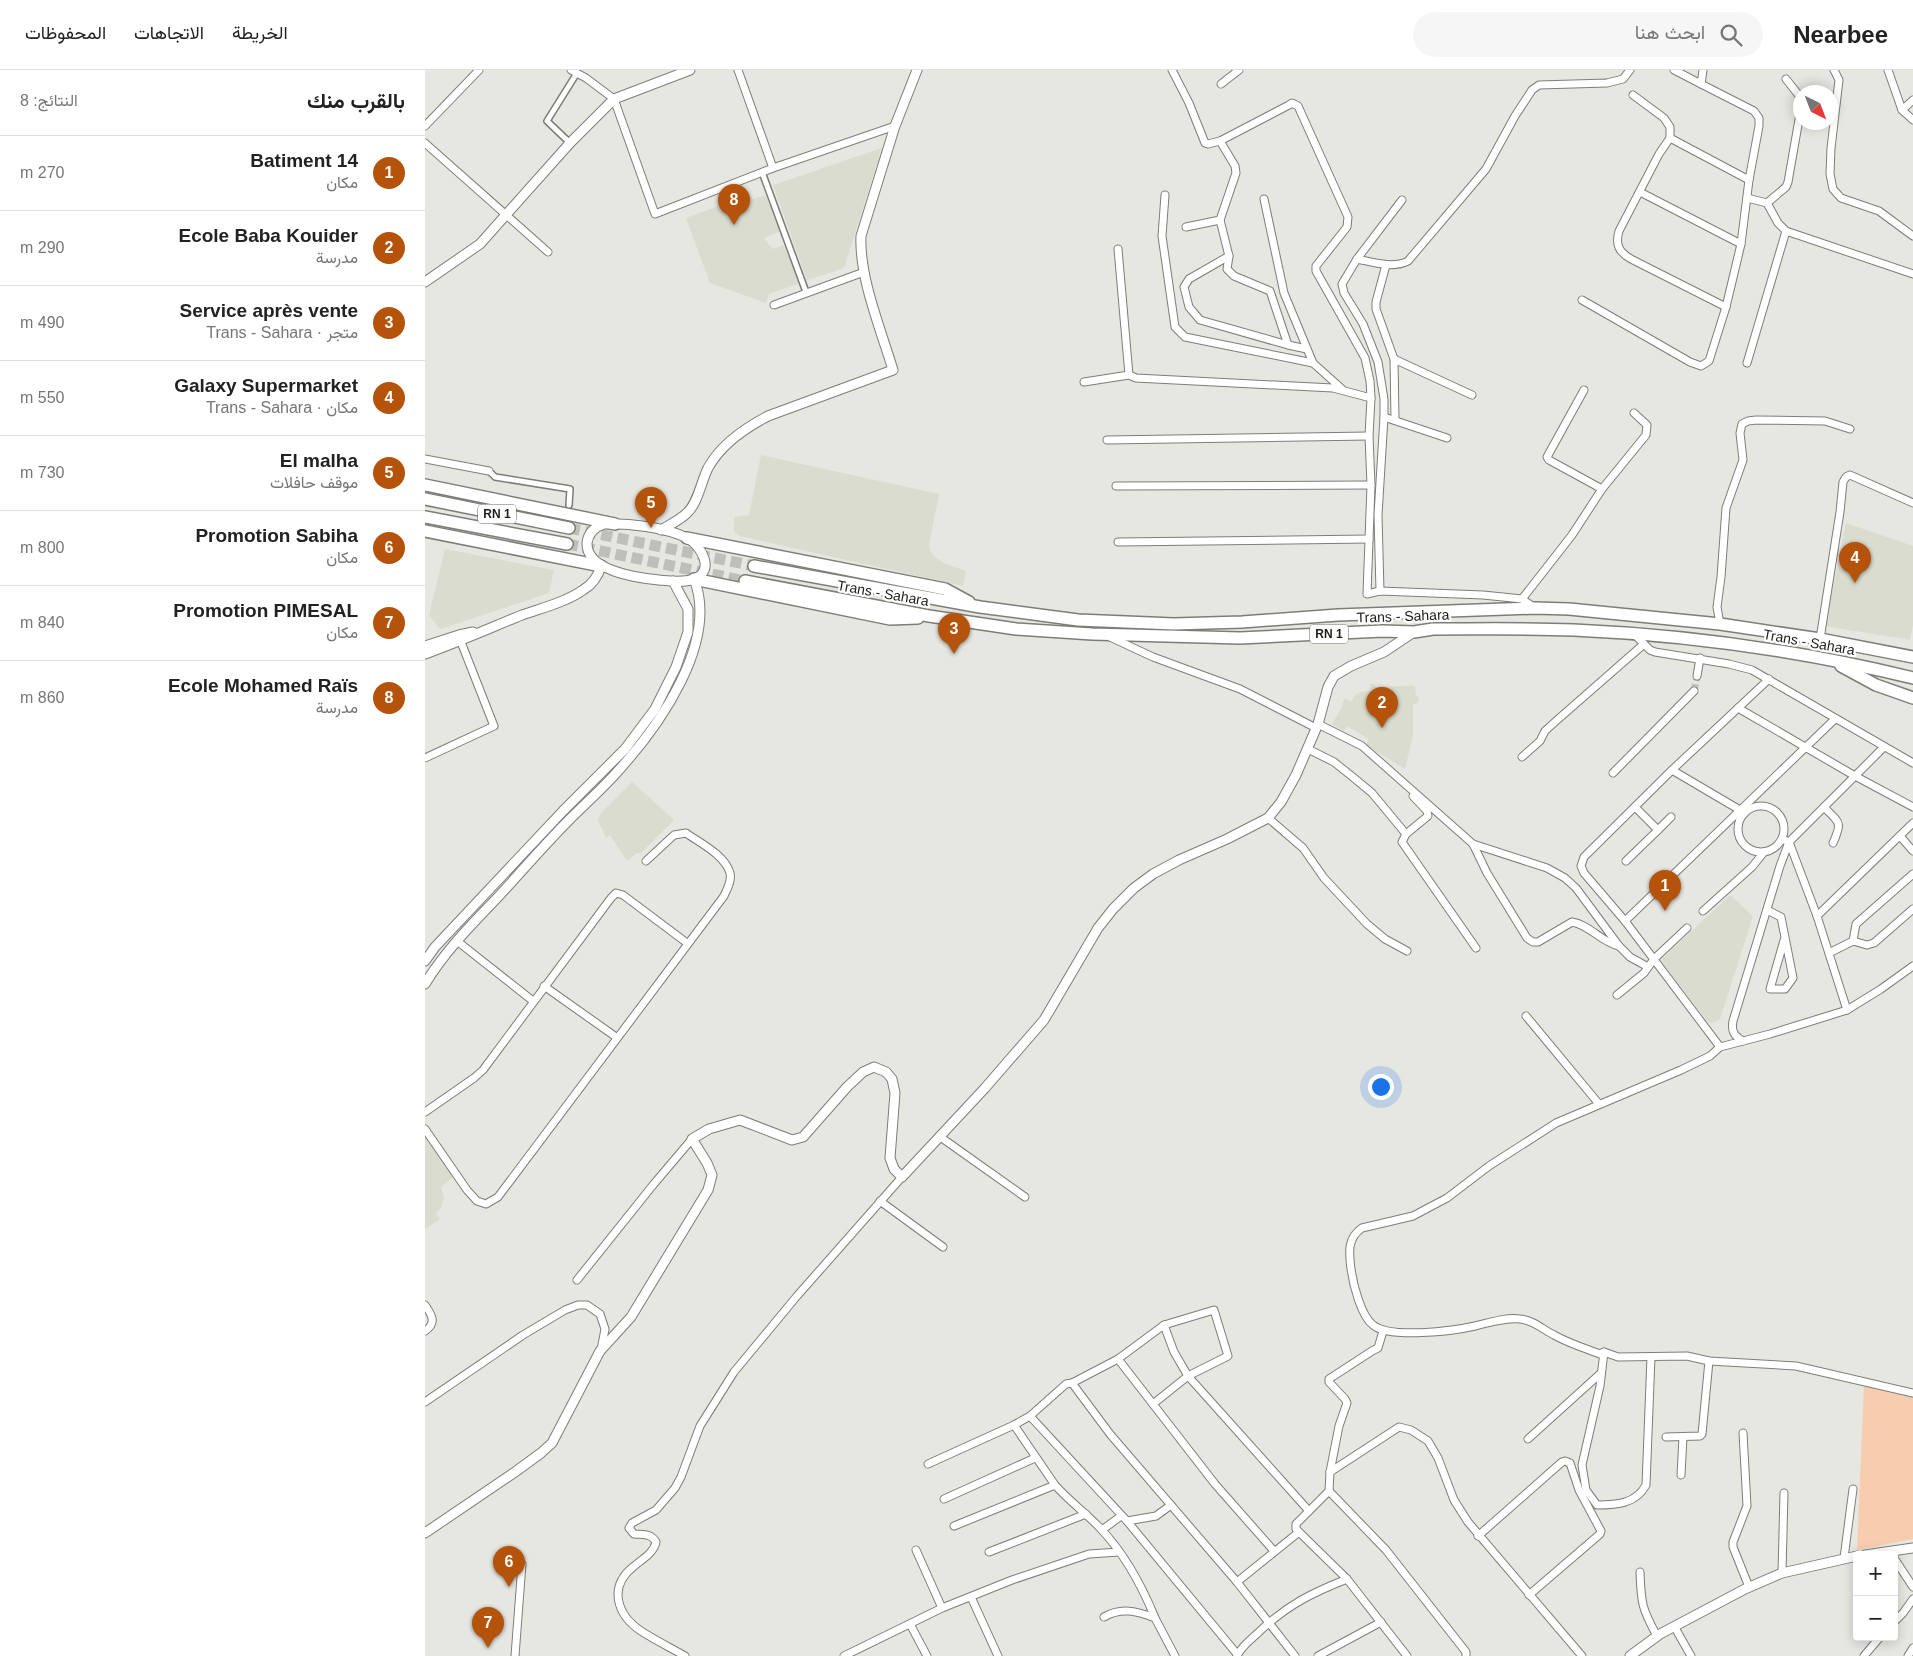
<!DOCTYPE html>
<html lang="ar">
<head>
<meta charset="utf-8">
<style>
  :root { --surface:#fff; --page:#f6f6f6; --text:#222; --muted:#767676; --line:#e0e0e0; --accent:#b45309 }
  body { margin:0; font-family:Helvetica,Vazirmatn,sans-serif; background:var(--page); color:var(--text); direction:rtl }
  .controls { position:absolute; right:15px; bottom:15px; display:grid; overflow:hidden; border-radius:5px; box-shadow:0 2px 12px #0003 }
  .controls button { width:45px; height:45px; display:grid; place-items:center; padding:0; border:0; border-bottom:1px solid var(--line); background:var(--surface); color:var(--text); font:25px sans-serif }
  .compass { position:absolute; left:1368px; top:15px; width:45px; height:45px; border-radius:50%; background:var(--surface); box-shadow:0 2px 12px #0003; rotate:138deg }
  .you { position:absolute; left:955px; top:1016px; width:18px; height:18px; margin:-12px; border:4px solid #fff; border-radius:50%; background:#1a73e8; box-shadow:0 0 0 8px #1a73e833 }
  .badge { display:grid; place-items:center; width:32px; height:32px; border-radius:50%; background:var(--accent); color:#fff; font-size:16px; font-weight:700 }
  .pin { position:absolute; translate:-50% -41px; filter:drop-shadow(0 1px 2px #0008) }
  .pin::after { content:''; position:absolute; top:26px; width:18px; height:15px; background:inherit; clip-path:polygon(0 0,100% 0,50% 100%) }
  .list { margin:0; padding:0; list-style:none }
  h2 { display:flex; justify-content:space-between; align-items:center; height:65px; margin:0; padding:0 20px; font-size:21px }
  h2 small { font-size:16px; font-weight:400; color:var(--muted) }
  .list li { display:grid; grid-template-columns:32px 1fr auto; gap:15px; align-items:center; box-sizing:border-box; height:75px; padding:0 20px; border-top:1px solid var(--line) }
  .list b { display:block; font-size:19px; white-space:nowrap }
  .list p { margin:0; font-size:16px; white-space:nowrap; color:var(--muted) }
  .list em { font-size:16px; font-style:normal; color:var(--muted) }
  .icon { flex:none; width:28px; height:28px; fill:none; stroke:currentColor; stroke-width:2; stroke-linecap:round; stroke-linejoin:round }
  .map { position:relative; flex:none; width:1488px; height:1586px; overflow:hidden; direction:ltr }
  header { display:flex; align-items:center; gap:30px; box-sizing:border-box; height:70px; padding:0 25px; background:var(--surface); border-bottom:1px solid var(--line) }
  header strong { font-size:24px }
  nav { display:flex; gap:28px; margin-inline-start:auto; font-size:18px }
  .search { width:350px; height:45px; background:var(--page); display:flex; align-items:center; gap:12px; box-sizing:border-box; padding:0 18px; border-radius:28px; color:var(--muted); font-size:19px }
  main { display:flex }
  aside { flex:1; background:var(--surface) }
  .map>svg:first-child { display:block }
</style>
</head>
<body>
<header>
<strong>Nearbee</strong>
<div class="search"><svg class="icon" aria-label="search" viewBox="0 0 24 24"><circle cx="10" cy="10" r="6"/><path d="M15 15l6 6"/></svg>ابحث هنا</div>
<nav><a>الخريطة</a><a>الاتجاهات</a><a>المحفوظات</a></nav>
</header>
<main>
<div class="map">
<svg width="1488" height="1586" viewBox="0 0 1488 1586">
  <rect width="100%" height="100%" fill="#e6e7e1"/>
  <!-- built -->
  <g fill="#dadccf">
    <path d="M457 78 419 198 382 210 348 115Z"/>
    <path d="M323 125 328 129 341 125 344 135H347L357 161 339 168 347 179 359 175 362 185 367 188 375 213 344 224 341 233 285 213 261 148Z"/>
    <path d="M336 385 514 424 504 474 505 481 511 488 521 494 541 501 538 516 315 466 309 462V447L324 445Z"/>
    <path d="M1421 453 1488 476V555L1485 570 1400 556Z"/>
    <path d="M20 479 129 500 124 523 15 559 4 545Z"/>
    <path d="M945 614H950V617L990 616 991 626 994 627 993 633 988 634V665L980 699 941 675 944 669 922 656 918 661 907 654 918 635 917 634 920 628 926 632 930 625 936 622 945 621Z"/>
    <path d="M207 712 249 750 216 783H212L202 791 185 765 181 768 173 750 175 744Z"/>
    <path d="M1305 825 1328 846 1295 949 1288 953 1283 952 1236 890Z"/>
    <path d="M0 1067 28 1107 16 1117 19 1128 16 1138 11 1143 15 1149 0 1159Z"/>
  </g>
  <!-- green -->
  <path fill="#f8ccaf" d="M1439 1315 1488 1327V1469L1432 1480Z"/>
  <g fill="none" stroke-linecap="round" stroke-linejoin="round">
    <!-- minor-tunnel -->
    <path stroke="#bebfb9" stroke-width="7" stroke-dasharray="7 3.5" stroke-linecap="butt" d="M1269 621 1272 606"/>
    <!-- trunk-tunnel -->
    <g stroke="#bebfb9" stroke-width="11" stroke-dasharray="11 5.5" stroke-linecap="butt">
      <path d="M144 458 329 496"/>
      <path d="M142 474 320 511"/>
    </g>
    <defs>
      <g id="pedestrian">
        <path d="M145 73 122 51 152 3"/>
        <path d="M337 102 381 222"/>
        <path d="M64 401 70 407 145 419 144 435"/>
      </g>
      <g id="minor">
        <path d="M146 0 161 8 189 29 230 144 348 98 470 56"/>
        <path d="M313 0 348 98"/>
        <path d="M747 0 764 33 780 73 783 74 795 71 864 35 867 33 873 36 923 147 922 157 891 196V201L940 288 945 311 946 328"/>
        <path d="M1249 0 1276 14"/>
        <path d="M1409 0 1414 10 1406 78 1405 104 1408 119 1416 128 1454 141 1488 166"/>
        <path d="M1463 0 1477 40 1488 50"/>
        <path d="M1361 9 1376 28"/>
        <path d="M796 14 814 0"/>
        <path d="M1208 25 1239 48 1245 57V68L1234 84 1194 161C1190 175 1194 182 1206 189L1301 237"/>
        <path d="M1477 40 1488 30"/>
        <path d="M0 56 54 0"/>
        <path d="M1245 68 1324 110"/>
        <path d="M795 71 810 96 811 103 795 150 804 186 764 209 759 217 764 237 775 250 863 275 882 279"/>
        <path d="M0 73 123 182"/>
        <path d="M1215 122 1316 174"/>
        <path d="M740 125 737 166 750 257 760 267 888 293 917 319"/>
        <path d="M1322 128 1342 133 1353 153 1361 161 1488 204"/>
        <path d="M839 129 859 223 888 293"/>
        <path d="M1342 133 1361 117 1363 112 1376 38"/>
        <path d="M761 157 795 150"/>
        <path d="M693 179 704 305"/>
        <path d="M804 186 802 199 809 206 845 221 863 275"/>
        <path d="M932 189C947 192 968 199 983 191L1061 99 1090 46 1107 20 1114 15 1182 13 1198 9 1205 0"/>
        <path d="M961 195 951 232V239L969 289"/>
        <path d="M1157 230 1265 292 1276 296 1284 291 1301 237 1316 174 1324 110 1334 56V48L1329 41 1276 14 1278 0"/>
        <path d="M349 235 439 202"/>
        <path d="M1322 293 1361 161"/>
        <path d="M659 312 704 305 711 308 908 318 946 328 944 366 946 415 942 524 955 521 1058 525 1097 529 1110 538"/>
        <path d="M1159 320 1122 387 1124 390 1177 419"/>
        <path d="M959 347 1022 368"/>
        <path d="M970 350 969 289 1047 325"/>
        <path d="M682 370 944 366"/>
        <path d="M0 389 64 401"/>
        <path d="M691 416 946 415"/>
        <path d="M693 472 944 469"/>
        <path d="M955 521 953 445 959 347V329L953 292 938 254 919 223 917 214 932 189 977 130"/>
        <path d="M1097 529 1147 465 1177 419 1221 365 1222 355 1209 343"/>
        <path d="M1295 554 1292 537 1296 507 1301 438 1318 390 1315 363 1317 354 1323 351 1331 350 1400 351 1425 359"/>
        <path d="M1209 564 1225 580 1230 582 1304 594 1327 600 1488 693"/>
        <path d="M685 567 728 587 815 619 891 658"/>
        <path d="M1395 569 1415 442 1418 412 1421 407 1425 405 1488 433"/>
        <path d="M1272 606 1275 588"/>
        <path d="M1313 638 1430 706 1488 737"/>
        <path d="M893 654 937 676 1048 774 1122 798 1140 808 1151 818 1194 876 1205 887 1223 897"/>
        <path d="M883 679 909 692 929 708 947 723 981 764 977 772 1051 878"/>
        <path d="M1097 687 1115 671 1120 661 1131 651 1219 574"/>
        <path d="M0 688 69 656 36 572"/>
        <path d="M1247 700 1159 787 1156 796 1159 803 1200 851 1295 977"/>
        <path d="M1188 703 1269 621"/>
        <circle cx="1336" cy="759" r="23"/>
        <path d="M1210 737 1233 760 1246 747"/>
        <path d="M1399 737C1414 753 1418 751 1408 773"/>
        <path d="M1320 743 1247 700 1344 609"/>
        <path d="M843 748 878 778 899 808 942 854 960 869 982 881"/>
        <path d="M981 764 1003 746 1002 741 988 726"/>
        <path d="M1475 766 1488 781"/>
        <path d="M1357 769 1364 772 1392 846 1422 940"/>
        <path d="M1048 774 1062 803 1102 868 1108 872H1113L1147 852C1165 855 1176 872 1194 876"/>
        <path d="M1201 791 1233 760"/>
        <path d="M1342 840 1356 847 1368 908 1360 919H1345L1360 867"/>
        <path d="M1278 841 1327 797 1339 782"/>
        <path d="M1392 846 1488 753"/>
        <path d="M1200 851 1410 649"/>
        <path d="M32 871 108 931"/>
        <path d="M1428 871 1431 854 1488 804"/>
        <path d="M1404 883 1428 871 1442 875 1449 873 1488 839"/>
        <path d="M1488 896 1456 919 1422 940 1345 964 1295 977 1285 986 1256 1000 1131 1053 1064 1096 1022 1128 1003 1138 988 1146 937 1158C922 1168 924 1183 926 1199 928 1214 936 1246 948 1255 965 1269 1028 1261 1050 1256 1064 1253 1080 1247 1095 1249 1108 1250 1117 1259 1129 1265 1143 1273 1159 1278 1175 1284L1179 1282 1193 1287 1262 1286 1284 1291 1371 1296 1488 1323"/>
        <path d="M119 916 191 967"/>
        <path d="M1192 925 1219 903 1229 889 1262 858"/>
        <path d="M1101 946 1174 1034"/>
        <path d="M1318 971C1309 966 1306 961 1308 951L1355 796 1364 772 1459 677"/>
        <path d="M0 1042 49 1008 58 1000 186 828 191 823 198 825 262 873"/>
        <path d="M0 1059 42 1120 52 1131 61 1134 73 1127 299 826C302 819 307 811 305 803 300 785 275 773 261 763L249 765 221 791"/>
        <path d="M514 1066 600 1127"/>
        <path d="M455 1131 518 1177"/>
        <path d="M152 1210 228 1115 267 1069"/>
        <path d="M0 1235C7 1245 12 1253 0 1261"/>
        <path d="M1179 1282 1175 1316 1157 1395 1161 1420 1172 1435C1191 1435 1211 1434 1221 1415L1226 1287"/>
        <path d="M693 1289 790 1414 849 1481"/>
        <path d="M647 1313 685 1364 812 1512 870 1586"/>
        <path d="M0 1332 98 1265 140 1240 153 1235H162L175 1244 180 1259 176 1280"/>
        <path d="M728 1334 763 1306 803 1286 789 1240 739 1255 749 1282 763 1306 884 1441"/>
        <path d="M605 1346 702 1451 812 1584"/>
        <path d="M589 1355 630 1415"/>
        <path d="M1318 1363 1322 1436 1308 1472V1477L1324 1517"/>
        <path d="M1241 1367 1275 1366 1277 1364 1284 1291"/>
        <path d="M1103 1369 1176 1303"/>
        <path d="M503 1394 589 1355 605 1346 641 1314 647 1313 693 1289 739 1255"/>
        <path d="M905 1402 974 1357 986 1360 1003 1371 1013 1388 1029 1430 1043 1452 1157 1586"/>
        <path d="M1256 1405 1258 1367"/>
        <path d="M904 1421 905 1402 914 1356 922 1333 920 1329 904 1312V1309L947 1281 953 1278 958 1261"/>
        <path d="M519 1429 610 1388"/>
        <path d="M702 1451 731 1446 746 1435"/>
        <path d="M529 1456 630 1415C644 1431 661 1443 675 1458 699 1483 717 1516 730 1548"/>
        <path d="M677 1460 696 1446"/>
        <path d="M1053 1466 1137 1392 1140 1391 1145 1393 1154 1420 1176 1461 1175 1464 1104 1525"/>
        <path d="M491 1480 517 1538"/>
        <path d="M564 1482 661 1444"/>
        <path d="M1419 1488 1428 1419"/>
        <path d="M1469 1488 1488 1517"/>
        <path d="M1215 1502C1216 1533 1217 1539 1232 1566"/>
        <path d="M1357 1503 1359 1423"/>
        <path d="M812 1512 874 1462"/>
        <path d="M546 1527 573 1586"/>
        <path d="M679 1547C696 1537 712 1541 730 1548L750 1586"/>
        <path d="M1469 1552 1478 1543 1488 1529"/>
        <path d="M485 1554 502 1586"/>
        <path d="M1249 1556 1266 1586"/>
        <path d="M90 1586 97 1494"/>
        <path d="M260 1586C246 1578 230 1570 216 1561 192 1545 183 1517 208 1497 216 1490 229 1483 231 1472 226 1463 218 1465 209 1464L204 1458 207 1453 231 1440 250 1418 256 1407 275 1356 309 1302 372 1226 477 1107"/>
        <path d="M419 1586 517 1538 587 1510 664 1484 694 1482"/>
        <path d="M812 1586C817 1575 827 1569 836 1560 864 1534 887 1523 922 1509"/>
        <path d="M893 1586 956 1552"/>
        <path d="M982 1586 922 1509 871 1459V1454L904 1421 961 1480 1041 1582V1586"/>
        <path d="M1439 1586 1455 1567"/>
        <path d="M1483 1586 1488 1578"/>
      </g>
      <g id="tertiary">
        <path d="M0 212 55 174 145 73 189 29 265 0"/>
        <path d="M236 460C244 455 255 450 262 443 273 433 276 412 283 398 296 374 320 358 343 346L468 300C456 260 434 207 436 166L470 56 492 0"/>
        <path d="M0 576 34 565 48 562"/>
        <path d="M0 584C33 572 65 558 97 545 117 538 141 532 158 520 168 514 173 507 176 496"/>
        <path d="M0 1463 90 1402 116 1383 127 1373 175 1281 206 1247 283 1120 287 1105 282 1093 267 1069 284 1059 315 1050 367 1070 378 1067 422 1017 438 1002 449 997 461 1002 467 1009 470 1023 465 1088 469 1099 477 1107 560 1018 619 950 673 858 688 839 709 818 728 804 754 790 802 769 843 748 856 732 871 705 893 654 903 617 909 606 926 596 959 582 989 562"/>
        <path d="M1440 1485 1488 1478"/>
        <path d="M1205 1586 1235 1564 1320 1519 1357 1503 1432 1486"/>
      </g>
      <g id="secondary">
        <path d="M179 454C203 453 240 457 262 468 276 475 291 501 269 509 258 513 245 511 234 510 213 508 161 501 162 473 163 463 170 457 179 454Z"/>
        <path d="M0 891 10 877 138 741 200 679 230 639 251 597 263 562V539L248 511"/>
        <path d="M0 914C20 881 47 854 73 827 97 801 120 774 145 749 161 733 178 718 193 701 234 656 294 572 269 509"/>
      </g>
      <g id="trunk">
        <path d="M0 415 190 454"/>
        <path d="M0 429 144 458"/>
        <path d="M0 447 142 474"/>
        <path d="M0 461 176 496"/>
        <path d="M262 468 520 519 544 532"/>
        <path d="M329 496 555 537 653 550 749 554 817 552 913 545 1110 538 1144 539 1295 554 1395 569 1488 587"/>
        <path d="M269 509 465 549 493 548"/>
        <path d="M320 511 504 546 591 559 667 564 815 568 957 561 989 562 1008 559C1055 559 1102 558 1149 560 1262 565 1378 581 1488 608"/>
        <path d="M1416 596 1451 615 1488 628"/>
      </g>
    </defs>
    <!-- pedestrian casing -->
    <use href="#pedestrian" stroke="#7d7e78" stroke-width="8"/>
    <!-- minor casing -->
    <use href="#minor" stroke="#7d7e78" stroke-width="9"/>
    <!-- tertiary casing -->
    <use href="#tertiary" stroke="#7d7e78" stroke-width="11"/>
    <!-- secondary casing -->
    <use href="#secondary" stroke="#7d7e78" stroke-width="11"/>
    <!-- trunk casing -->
    <use href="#trunk" stroke="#7d7e78" stroke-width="14"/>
    <!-- pedestrian -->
    <use href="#pedestrian" stroke="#fff" stroke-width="5"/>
    <!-- minor -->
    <use href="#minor" stroke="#fff" stroke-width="7"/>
    <!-- tertiary -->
    <use href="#tertiary" stroke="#fff" stroke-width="9"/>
    <!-- secondary -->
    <use href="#secondary" stroke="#fff" stroke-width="9"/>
    <!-- trunk -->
    <use href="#trunk" stroke="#fff" stroke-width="11"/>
  </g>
  <g text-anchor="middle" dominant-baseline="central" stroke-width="4.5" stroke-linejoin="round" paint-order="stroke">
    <!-- shield labels -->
    <g fill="#fffffe" stroke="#60615e" stroke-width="1">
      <rect x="53" y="434.5" width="38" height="19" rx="4"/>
      <rect x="885" y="554.5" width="38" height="19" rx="4"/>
    </g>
    <g font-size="12" font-weight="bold" fill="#1c1d1a">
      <text x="72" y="444">RN 1</text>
      <text x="904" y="564">RN 1</text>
    </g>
    <!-- street labels -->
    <g font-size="14" fill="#1c1d1a" stroke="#fffffe">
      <text transform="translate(458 523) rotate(10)">Trans - Sahara</text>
      <text transform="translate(978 546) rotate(-2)">Trans - Sahara</text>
      <text transform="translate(1384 572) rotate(10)">Trans - Sahara</text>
    </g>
  </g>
</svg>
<div class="controls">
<button>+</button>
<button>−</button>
</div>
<svg class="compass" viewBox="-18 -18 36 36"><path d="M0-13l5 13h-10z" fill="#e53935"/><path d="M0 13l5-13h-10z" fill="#767676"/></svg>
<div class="you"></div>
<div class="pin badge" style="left:1240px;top:841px">1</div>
<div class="pin badge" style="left:957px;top:658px">2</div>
<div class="pin badge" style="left:529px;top:584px">3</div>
<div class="pin badge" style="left:1430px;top:513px">4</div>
<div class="pin badge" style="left:226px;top:458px">5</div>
<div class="pin badge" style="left:84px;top:1517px">6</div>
<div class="pin badge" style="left:63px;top:1578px">7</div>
<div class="pin badge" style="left:309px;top:155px">8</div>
</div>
<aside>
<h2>بالقرب منك<small>النتائج: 8</small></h2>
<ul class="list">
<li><span class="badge">1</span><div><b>Batiment 14</b><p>مكان</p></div><em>270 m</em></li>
<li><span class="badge">2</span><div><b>Ecole Baba Kouider</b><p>مدرسة</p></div><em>290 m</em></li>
<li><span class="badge">3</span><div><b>Service après vente</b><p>متجر · Trans - Sahara</p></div><em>490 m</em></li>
<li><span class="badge">4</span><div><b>Galaxy Supermarket</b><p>مكان · Trans - Sahara</p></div><em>550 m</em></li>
<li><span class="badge">5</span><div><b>El malha</b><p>موقف حافلات</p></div><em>730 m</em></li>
<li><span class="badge">6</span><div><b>Promotion Sabiha</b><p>مكان</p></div><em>800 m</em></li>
<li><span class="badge">7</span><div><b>Promotion PIMESAL</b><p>مكان</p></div><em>840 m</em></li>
<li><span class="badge">8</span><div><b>Ecole Mohamed Raïs</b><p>مدرسة</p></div><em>860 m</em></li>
</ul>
</aside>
</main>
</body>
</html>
